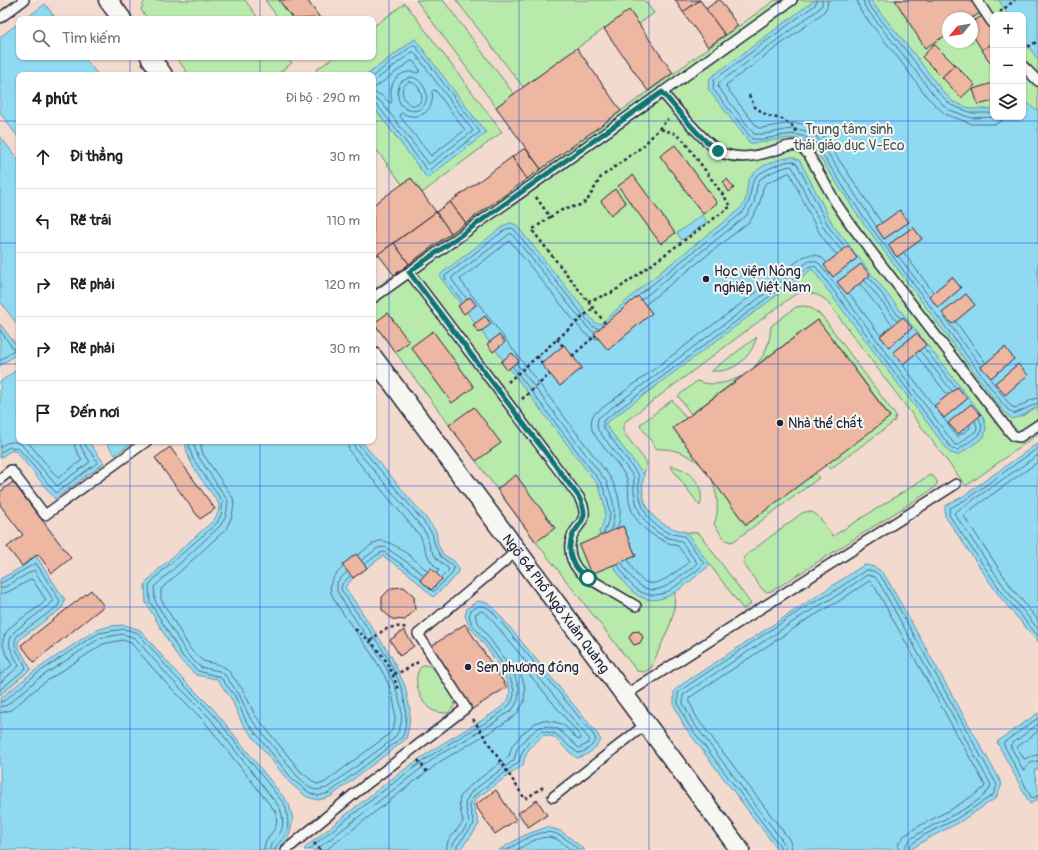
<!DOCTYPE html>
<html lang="vi">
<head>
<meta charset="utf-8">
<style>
  :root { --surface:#fff; --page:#f6f6f6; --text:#202124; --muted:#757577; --line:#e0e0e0 }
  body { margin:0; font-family:Pangolin,sans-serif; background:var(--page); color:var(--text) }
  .controls { position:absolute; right:12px; top:12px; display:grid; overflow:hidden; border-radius:8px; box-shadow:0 1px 3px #0004 }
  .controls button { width:36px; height:36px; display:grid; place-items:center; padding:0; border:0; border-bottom:1px solid var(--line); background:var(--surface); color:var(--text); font:20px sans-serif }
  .compass { position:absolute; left:942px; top:12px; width:36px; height:36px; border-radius:50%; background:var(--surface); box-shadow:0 1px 3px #0004; rotate:240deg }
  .stop { position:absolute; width:12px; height:12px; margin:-9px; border:3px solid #0f766e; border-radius:50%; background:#fff }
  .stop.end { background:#0f766e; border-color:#fff; box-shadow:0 1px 4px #0008 }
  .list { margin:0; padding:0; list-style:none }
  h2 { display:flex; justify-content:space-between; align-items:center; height:52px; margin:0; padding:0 16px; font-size:17px }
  h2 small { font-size:13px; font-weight:400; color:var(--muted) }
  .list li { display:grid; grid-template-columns:26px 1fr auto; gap:12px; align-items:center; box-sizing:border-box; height:64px; padding:0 16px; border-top:1px solid var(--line) }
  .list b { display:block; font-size:15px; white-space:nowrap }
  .list em { font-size:13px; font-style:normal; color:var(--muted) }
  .icon { flex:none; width:22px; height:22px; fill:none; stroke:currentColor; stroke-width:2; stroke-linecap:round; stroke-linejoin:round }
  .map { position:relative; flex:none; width:1038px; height:850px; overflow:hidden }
  .search { position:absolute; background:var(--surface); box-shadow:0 1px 3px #0004; left:16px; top:16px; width:360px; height:44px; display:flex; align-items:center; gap:10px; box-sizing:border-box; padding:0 14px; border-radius:8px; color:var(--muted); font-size:15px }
  .panel { position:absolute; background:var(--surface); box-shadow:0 1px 3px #0004; left:16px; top:72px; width:360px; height:372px; border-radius:8px }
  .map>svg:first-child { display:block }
</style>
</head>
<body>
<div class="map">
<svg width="1038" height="850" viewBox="0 0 1038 850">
  <rect width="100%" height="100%" fill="#f4e9e2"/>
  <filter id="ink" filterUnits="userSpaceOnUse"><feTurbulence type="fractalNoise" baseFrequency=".025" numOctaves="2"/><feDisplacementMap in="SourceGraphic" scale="8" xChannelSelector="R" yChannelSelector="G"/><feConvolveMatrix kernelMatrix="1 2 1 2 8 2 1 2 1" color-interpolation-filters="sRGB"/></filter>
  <g filter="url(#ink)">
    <!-- built -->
    <path fill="#f2dace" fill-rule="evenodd" d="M0 0H1038V850H0ZM993 15H1023V117H993ZM948 18H972V42H948ZM19 19H373V57H19ZM19 75H373V441H19Z"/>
    <!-- green -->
    <g fill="#b7eaab" stroke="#6c8673" fill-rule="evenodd">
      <path d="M147 0H245L259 19H148L141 10 143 4Z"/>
      <path d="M265 0H279L293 19H279Z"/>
      <path d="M416 0H443L514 94 496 107Z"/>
      <path d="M456 0H644L654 13 639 24 629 11 523 87Z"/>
      <path d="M775 0H1038V434L966 486 826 300C816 293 805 290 794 295L626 421C623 425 622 428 624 433L647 463C645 470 642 478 642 485 641 504 655 525 674 530 682 532 691 533 699 533L751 604 743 609 710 565 675 591 674 611 670 625 651 668 644 672 637 671 536 542 373 322V290ZM993 15H1023V117H993ZM948 18H972V42H948Z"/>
      <path d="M405 3 502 132 422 193 411 178 402 184 373 145V106L427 177 415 39 367 75H320L316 70 334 57H373V27Z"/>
      <path d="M176 57H287L292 63 276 75H189Z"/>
      <path d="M803 306 810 307 822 316 896 416 894 422 830 469 826 464 890 416 818 320 754 367C766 355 770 342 771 326L796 307Z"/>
      <path d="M757 337C750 358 735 373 711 371Z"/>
      <path d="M742 376 691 414 678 396 697 381C712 387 728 383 742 376Z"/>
      <path d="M672 400 686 418 673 428 701 465C689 454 674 448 657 449L641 427 640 424 642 423Z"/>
      <path d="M670 466C690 468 706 486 700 506Z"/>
      <path d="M815 473 819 478 734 541 731 542 725 540 714 524C720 510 717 494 712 479L746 525Z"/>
      <path d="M930 475 933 476 937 481V484L933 489 772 591 765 592 762 589 745 566 743 562 746 555 802 513C817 506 825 527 833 536Z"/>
      <path d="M423 665C436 664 454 687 455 700 455 706 452 709 448 713 440 713 432 712 427 706 418 697 411 674 423 665Z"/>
    </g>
    <!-- water -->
    <g fill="#90daf1" stroke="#6490a8">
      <path d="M815 0H870L911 50 940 88 953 102 972 109H993V117H1023V101C1029 102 1032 109 1038 110V406L1024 415 1012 419 1003 411 859 217 811 144C791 131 772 144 750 143L708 89 710 78Z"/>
      <path d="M999 0H1038V60L1023 38V15H1008Z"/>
      <path d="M45 4 56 19H25Z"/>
      <path d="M19 23V57H84L98 75H19V138L0 113V37Z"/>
      <path d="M415 39 486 133 427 178 373 106V75H367Z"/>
      <path d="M0 136 19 161V327L0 301Z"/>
      <path d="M793 157 800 161 833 225 983 416 986 428 984 437 958 455 950 453 812 269 605 424 644 475C637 508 656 526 686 532L710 565C697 575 679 593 663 598 627 610 609 556 599 532 609 514 605 504 598 485L440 277 442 273 505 225 511 223 516 225 595 323 599 324 602 323 643 286 740 209C742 206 745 202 746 198 747 193 747 187 748 182 755 166 777 159 793 157Z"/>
      <path d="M702 215 707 222 682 240 677 233Z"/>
      <path d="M0 324 19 349V352L0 366Z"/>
      <path d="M19 368V441H88L104 463 55 499 16 451H10L0 458V382Z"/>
      <path d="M105 441H134L115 455Z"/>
      <path d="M186 441H361L426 518 436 531 438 545 444 555 454 561 459 568 456 576 433 597 409 574 383 556 353 578 345 587 391 656 405 686 410 710 409 726 406 739 397 746 330 797 318 800 307 797 290 783 242 723 231 698 217 679 196 675 179 659 146 603 145 584 159 569 214 520 218 513 219 504C209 488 183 460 186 441Z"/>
      <path d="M1038 443V642L1000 597 945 516V506L962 497Z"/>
      <path d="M36 556 65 600 62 608 21 638 18 642 19 648 31 669 0 695V579L22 567Z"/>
      <path d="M864 565C876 566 881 570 887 579L1002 784 996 798 958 823 927 839 910 850H778L684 726 674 705V691L681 685Z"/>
      <path d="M478 601 487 603 493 607 596 732 601 740C594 750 589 755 577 758L567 750 554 737 544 735C532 745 526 749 523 765L478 797 473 804 479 824 472 835 459 850H304L306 847C356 807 405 765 460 733 471 726 505 709 509 698 515 680 480 640 469 625L465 616 467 608Z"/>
      <path d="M125 625 140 630 176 672 215 711 289 804 293 820 288 839 277 850H0V699L33 672 85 637 97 630 110 626Z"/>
      <path d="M1038 713V769L1034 771 1038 787 1037 800 1030 804 997 742Z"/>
      <path d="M547 827 561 831 585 850H499L525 835Z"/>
    </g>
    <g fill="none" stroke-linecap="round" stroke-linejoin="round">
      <!-- shore -->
      <g stroke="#4e6c84" stroke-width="1">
        <path d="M817 0 815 5 714 80 713 89 752 139C776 141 792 126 814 142L862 215 1006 408 1014 414 1038 403"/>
        <path d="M822 0V5L819 9 719 83 718 87 754 134C780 136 791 120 817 137L876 226"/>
        <path d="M828 0 827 7 823 13 726 85V87L758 128C784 127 796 115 821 133L881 222"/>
        <path d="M857 0 860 10 899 59 928 98 945 114 972 124H996L1002 121 1005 117"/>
        <path d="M863 0 865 7 904 56 933 94 947 109 971 118 996 117"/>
        <path d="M868 0V4L908 53 937 91 951 105 972 113H993"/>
        <path d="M373 76 413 45H415L480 132 428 171 378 106 373 104"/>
        <path d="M411 77C418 78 422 83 425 89 430 100 423 114 409 110 397 107 395 91 401 82Z"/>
        <path d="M373 82 412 52H414L473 131 429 164 382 103 378 100 373 99"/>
        <path d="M409 82C418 82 421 91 422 99L418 105H410C402 99 398 87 409 82Z"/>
        <path d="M373 89 411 61H413L420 70 418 73C405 69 393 76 391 90 390 94 393 99 391 103 384 100 384 93 373 93"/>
        <path d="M434 90 436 91 465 130 431 156 399 115 402 113C418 122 436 111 432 92Z"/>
        <path d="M904 253 933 292"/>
        <path d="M899 257 928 295"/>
        <path d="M869 277 900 318"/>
        <path d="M865 281 897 321"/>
        <path d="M860 284 892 325"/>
        <path d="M849 293 880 335"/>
        <path d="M639 295 743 212 749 202 752 184 757 175 770 168 785 162 792 161 797 164 829 227 845 247"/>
        <path d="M466 298 452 280V277L511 233 588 328 594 332"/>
        <path d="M642 299 746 216 754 203 757 186 760 179 772 172 786 167 791 166 793 168 811 205 825 230 841 250"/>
        <path d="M462 301 446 280 445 276 506 229 511 228 514 229 592 326 598 328"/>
        <path d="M646 304 750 221 759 206 763 188 765 184 788 173H790C800 193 808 213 819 232 824 240 830 247 836 254"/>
        <path d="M944 317 981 366"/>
        <path d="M956 322 985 362"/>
        <path d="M0 330 14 350 0 361"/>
        <path d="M598 339 590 337 584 333 510 241 508 242 460 279 461 281 610 477C619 492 623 510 618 527"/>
        <path d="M924 348 956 388"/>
        <path d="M920 351 952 391"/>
        <path d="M916 355 947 394"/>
        <path d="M517 364 606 481C613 498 618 514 610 531"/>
        <path d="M903 365 933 405"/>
        <path d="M513 367 602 484 608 501 610 515 604 533"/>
        <path d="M990 379 1010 405 1014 408C1023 407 1029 399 1038 398"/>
        <path d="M941 415 957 437 970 428V425"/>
        <path d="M27 441 58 478 82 460 75 448 74 441"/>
        <path d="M190 441 189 447 193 459 223 502 221 515 217 523 162 571 149 585 150 602 183 657 198 671 220 677 235 696 246 721 293 780 310 793 318 796 329 793 395 743C397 741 400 739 402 737 405 733 405 725 406 719 407 669 365 629 341 589L342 584 350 576"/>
        <path d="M195 441 194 446 198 456 228 501 226 516 220 526 154 587 155 601 187 654 200 667 219 671 224 674 239 694 250 718 297 776 312 789 318 790 327 788 392 740C428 706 353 622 337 591V582L347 572"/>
        <path d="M201 441V446L203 454 233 498 234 504 232 516 226 529 161 589V599L191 650 203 661 220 665 227 669 243 690 255 715 301 772 315 783 318 784 324 783 388 735C394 729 395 724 395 716 396 671 349 631 331 593 328 581 335 575 343 567"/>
        <path d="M347 441 348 446 350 452 421 537C425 550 428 561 439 570L437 573"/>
        <path d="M353 441 355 448 419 524 427 535 430 548 437 559 449 569 448 571 442 577"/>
        <path d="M358 441 359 445 423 521 432 533 435 546 441 557 451 564 454 568 452 574 434 591H432"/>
        <path d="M0 447C7 442 13 440 21 444L57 486 90 462 81 447 80 441"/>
        <path d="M1038 448 965 500 950 508 949 515 1003 594 1038 636"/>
        <path d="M0 453 9 447 18 448 56 493 97 463V461L85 445V441"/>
        <path d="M1038 455 954 513 1007 591 1038 629"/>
        <path d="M1038 462 963 515 1012 588 1038 620"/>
        <path d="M358 555C364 551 372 543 379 541 392 539 418 562 427 571"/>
        <path d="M362 560 378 548 385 547 414 567 423 575"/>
        <path d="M628 560C640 585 651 591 674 573 679 570 685 566 689 561L678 546C656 540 634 526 629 501 628 495 629 481 626 477 617 460 601 447 592 430L591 422 593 415 803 257C812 253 820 254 826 262"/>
        <path d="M622 563C629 576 642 594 659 589 667 587 674 581 680 576 686 572 693 568 697 563L681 541C677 540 673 539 669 538 642 528 632 504 634 477L598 430 597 424 598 418 809 261H815L820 264 955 445H957L976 431 977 427 975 421"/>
        <path d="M365 564 380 553 384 552 411 571 420 579"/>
        <path d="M618 564C625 580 640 600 661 594 669 592 677 585 685 579 691 575 699 570 704 563L684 536C680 535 676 535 672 534 645 525 637 501 639 476L603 427V421L810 266H814L816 267 952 449 958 450 980 434 982 427 979 418"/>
        <path d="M0 583 3 582 36 563 60 601 58 606 18 635C9 647 22 656 26 668L0 690"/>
        <path d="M0 588 5 587 34 570 54 601 15 631C3 645 14 653 19 666L0 683"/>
        <path d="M0 594 8 592 32 579 46 600C36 613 0 625 3 645 5 653 9 658 12 665L0 675"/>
        <path d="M0 702 4 701 35 675 87 640 99 633 124 629 138 633 174 675 213 714 285 805C288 816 290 827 284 837 281 842 275 844 275 850"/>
        <path d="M0 707 7 705 38 679 100 638 123 634 135 638 170 678 209 717 280 808C283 817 285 828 278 836 274 841 270 843 270 850"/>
        <path d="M0 713 11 710 42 684 103 644 123 640 131 643 165 682 204 721 275 811C282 834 264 832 264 850"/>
        <path d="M1038 718 1003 743 1031 797 1032 798 1038 796"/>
        <path d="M1038 724 1010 745 1023 770H1025C1028 764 1032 761 1038 761"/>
        <path d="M1038 731 1017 747 1024 759 1032 756 1038 755"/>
        <path d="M309 850C323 836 341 824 356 812 391 785 424 758 462 736 474 729 509 712 513 699 520 679 484 640 472 624L469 616 471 610C479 605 483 604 491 610L593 734 596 740C591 747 586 752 578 753L570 747 556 734 542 731 529 742 522 752 519 762 476 794 469 804 474 824 457 846V850"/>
        <path d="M316 850 437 756 492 724 513 709 518 700 519 688 513 671 477 621 475 614 481 611 487 614 590 740 587 744 579 748 558 729 545 726 538 728 525 739 517 749 514 760 471 792 465 803 469 823 453 844 452 850"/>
        <path d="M326 850 441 761 495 729 516 715 524 702 525 689 524 683 517 665 520 663 581 737V739L579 740 577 739 565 726 559 723 543 720 535 723 521 735 512 746 509 756 466 789 460 797 459 803 463 822 448 841 446 850"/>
        <path d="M507 850C522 841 542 826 559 835 566 838 573 845 579 850"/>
        <path d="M517 850C528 843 545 832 558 840 563 843 567 847 571 850"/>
        <path d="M781 850 780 846 688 724 678 704V693L684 688 802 609 833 592 866 570C875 570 879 574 884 581L997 785 993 795 956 819 924 835 910 845 909 850"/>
        <path d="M786 850 784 843 692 721 683 703V695L687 692 805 614 836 596 867 575 875 577 880 584 991 785C984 810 905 829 904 850"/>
        <path d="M792 850 791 844 789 839 697 718 689 701V698L808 619 839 601 869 581 875 587 985 785 984 788 974 795 950 810 919 826 904 836 899 842 898 850"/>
      </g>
    </g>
    <!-- building -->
    <g fill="#edb7a1" stroke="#22223b">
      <path d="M279 0H307L320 18 293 19Z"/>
      <path d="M675 0H700L683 12Z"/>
      <path d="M700 0 725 35 708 47 683 12Z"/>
      <path d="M718 0H720L738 26 725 35 706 9Z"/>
      <path d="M895 0H972L980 13 972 18H948V34L925 48Z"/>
      <path d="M629 10 673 73 648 91 604 29Z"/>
      <path d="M982 16 993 33V43L982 50 972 34V22Z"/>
      <path d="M993 43V67L982 50Z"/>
      <path d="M934 44 955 65 942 77 922 57Z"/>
      <path d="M577 48 621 111 541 169 496 107Z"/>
      <path d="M955 65 975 85 961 98 942 77Z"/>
      <path d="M993 83V101L978 105 973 89Z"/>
      <path d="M675 145 717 203 703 214 660 156Z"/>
      <path d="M525 148 541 169 527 179 512 157Z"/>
      <path d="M512 157 527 179 466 223 450 202Z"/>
      <path d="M633 175 675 233 661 244 618 186Z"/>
      <path d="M411 178 436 212 373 258V205Z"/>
      <path d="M727 179 734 188 729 192 723 182Z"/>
      <path d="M615 189 626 203 611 215 601 201Z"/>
      <path d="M450 202 466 223 451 233 436 212Z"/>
      <path d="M900 210 909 222 884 239 876 227Z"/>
      <path d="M436 212 451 233 409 264 394 243Z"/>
      <path d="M913 227 922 239 897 257 888 245Z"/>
      <path d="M394 243 409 264 394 275 378 254Z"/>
      <path d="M848 246 857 258 833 277 824 265Z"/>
      <path d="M861 264 870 275 847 294 837 282Z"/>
      <path d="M952 277 961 288 938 308 929 296Z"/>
      <path d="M966 294 975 305 952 324 942 313Z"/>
      <path d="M638 296 652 313 608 350 594 333Z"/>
      <path d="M470 297 476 305 464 314 458 306Z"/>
      <path d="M388 313 409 342 395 352 374 323Z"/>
      <path d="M485 316 491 324 479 333 473 325Z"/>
      <path d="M903 317 912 328 889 347 880 336Z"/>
      <path d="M818 320 890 417 746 525 673 428Z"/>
      <path d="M433 331 474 387 452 403 411 347Z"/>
      <path d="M917 333 926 345 903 364 893 352Z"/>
      <path d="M499 335 505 342 493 352 487 344Z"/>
      <path d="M564 345 582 368 560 386 541 364Z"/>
      <path d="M1005 347 1014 359 991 378 981 367Z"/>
      <path d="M512 353 519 361 507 370 501 362Z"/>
      <path d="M1018 364 1028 375 1005 395 995 383Z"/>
      <path d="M958 387 967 399 944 418 934 406Z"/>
      <path d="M971 404 981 415 958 434 948 423Z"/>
      <path d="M474 407 501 443 476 461 449 425Z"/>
      <path d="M170 447 215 509 200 519 155 458Z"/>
      <path d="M516 475 555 528 536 542 497 489Z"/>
      <path d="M13 482 71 558 52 573 38 554 22 566 7 547 23 535 0 505V492Z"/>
      <path d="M623 526 636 556 591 574 579 545Z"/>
      <path d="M356 554 367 568 353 578 342 565Z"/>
      <path d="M431 568 442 579 431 590 420 580Z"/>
      <path d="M404 587 414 596 415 610 405 620 392 619 382 610V597L391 588Z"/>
      <path d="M91 590 104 606 34 662 21 645Z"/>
      <path d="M465 624 507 687 471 710 430 647Z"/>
      <path d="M404 630 414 646 400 656 390 640Z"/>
      <path d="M639 631 643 637 640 643 634 645 629 638 632 632Z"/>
      <path d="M496 790 516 820 495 834 475 805Z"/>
      <path d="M537 800 547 815 528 827 518 813Z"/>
    </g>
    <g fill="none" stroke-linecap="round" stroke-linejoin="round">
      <defs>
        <g id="service">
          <path d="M977 0 993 24"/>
          <path d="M0 18 24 0"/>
          <path d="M1023 66 1038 81"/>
          <path d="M662 92C675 107 708 148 725 154 742 160 760 155 776 150 782 148 790 144 797 146 802 147 805 151 809 155L836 203 851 225 1010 432 1014 436 1020 437 1038 425"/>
          <path d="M409 272 579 497C582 503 585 509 584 515 583 523 576 528 573 534 565 551 573 569 588 578L636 606"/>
          <path d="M373 298 792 0"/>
          <path d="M0 479 11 470 45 515 147 441"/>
          <path d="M625 695 956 484"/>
          <path d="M553 797 646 724"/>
          <path d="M286 850 354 794 466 708 418 634 517 551"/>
        </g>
        <g id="minor">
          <path d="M108 0 122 19"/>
          <path d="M150 57 163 75"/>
          <path id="s1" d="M373 357 740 850"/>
        </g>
      </defs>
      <!-- service casing -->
      <use href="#service" stroke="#22223b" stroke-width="12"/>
      <!-- minor casing -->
      <use href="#minor" stroke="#22223b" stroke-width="21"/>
      <!-- path -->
      <g stroke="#22223b" stroke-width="2.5" stroke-dasharray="3 3" stroke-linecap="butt">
        <path d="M1000 12 1015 0"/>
        <path d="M1023 50 1038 41"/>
        <path d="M749 95 755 107 768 116 782 119 794 127 796 132"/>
        <path d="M536 197 550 217 532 230 605 323"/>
        <path d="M550 217 562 210 580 205 587 201 601 177 643 146 668 119"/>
        <path d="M588 301 611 293 622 286 731 206 684 141 674 133 660 129"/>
        <path d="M557 339 563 346"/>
        <path d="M537 356 542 363"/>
        <path d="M572 356 596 335"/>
        <path d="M508 382 593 308"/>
        <path d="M522 399 550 374"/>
        <path d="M355 629C379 647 390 662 398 690"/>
        <path d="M371 641C381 630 392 624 407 628"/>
        <path d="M394 674 403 671 420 661"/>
        <path d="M473 719 525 799 543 787"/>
        <path d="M418 760 427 772"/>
        <path d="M314 843 320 850"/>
      </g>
      <!-- service -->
      <use href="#service" stroke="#f6f6f2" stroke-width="9"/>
      <!-- minor -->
      <use href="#minor" stroke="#f6f6f2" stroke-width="18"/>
    </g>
  </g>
  <g fill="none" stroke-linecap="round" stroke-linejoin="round" filter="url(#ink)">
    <!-- route -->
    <path stroke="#0f766e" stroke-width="5" d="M588 578C573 569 565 551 573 534 576 528 583 523 584 515 585 509 582 503 579 497L409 272 662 92C680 112 697 136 718 151"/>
  </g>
  <!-- grid -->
  <path fill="none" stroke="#1d4ed8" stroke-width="1" stroke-opacity="0.55" d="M130 0V19M260 0V19M389 0V850M519 0V850M649 0V850M778 0V850M908 0V850M130 57V75M260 57V75M0 121H19M373 121H1038M0 243H19M373 243H1038M0 364H19M373 364H1038M130 441V850M260 441V850M0 486H1038M0 607H1038M0 729H1038"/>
  <!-- markers -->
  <g fill="#22223b" stroke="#f6f6f2" stroke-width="1.5">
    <circle cx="706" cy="279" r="4"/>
    <circle cx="780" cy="423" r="4"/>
    <circle cx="468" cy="667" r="4"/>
  </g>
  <g text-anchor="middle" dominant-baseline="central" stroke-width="4" stroke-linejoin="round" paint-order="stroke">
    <!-- park labels -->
    <g font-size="14" fill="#475457" stroke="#f6f6f2">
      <text x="849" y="129">Trung tâm sinh<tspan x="849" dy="16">thái giáo dục V-Eco</tspan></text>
    </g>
    <!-- poi labels -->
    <g font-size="14" fill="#22223b" stroke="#f6f6f2" text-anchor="start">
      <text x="714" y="271">Học viện Nông<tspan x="714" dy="16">nghiệp Việt Nam</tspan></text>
      <text x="788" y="423">Nhà thể chất</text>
      <text x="476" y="667">Sen phương đông</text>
    </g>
    <!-- street labels -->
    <g font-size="14" fill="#22223b" stroke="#f6f6f2">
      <text stroke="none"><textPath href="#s1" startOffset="307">Ngõ 64 Phố Ngô Xuân Quảng</textPath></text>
    </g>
  </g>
</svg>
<div class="controls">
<button>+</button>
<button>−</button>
<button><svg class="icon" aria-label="layers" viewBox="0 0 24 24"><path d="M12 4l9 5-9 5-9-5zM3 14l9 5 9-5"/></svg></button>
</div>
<svg class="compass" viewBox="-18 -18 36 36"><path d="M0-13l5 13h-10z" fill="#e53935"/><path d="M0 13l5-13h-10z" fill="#757577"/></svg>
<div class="stop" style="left:588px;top:578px"></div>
<div class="stop end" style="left:718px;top:151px"></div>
<div class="search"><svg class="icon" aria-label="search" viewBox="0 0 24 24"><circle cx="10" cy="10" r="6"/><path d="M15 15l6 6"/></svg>Tìm kiếm</div>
<section class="panel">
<h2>4 phút<small>Đi bộ · 290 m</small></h2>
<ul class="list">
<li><svg class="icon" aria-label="ahead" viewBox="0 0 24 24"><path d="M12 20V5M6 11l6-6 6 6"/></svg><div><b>Đi thẳng</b></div><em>30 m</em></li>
<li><svg class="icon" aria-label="left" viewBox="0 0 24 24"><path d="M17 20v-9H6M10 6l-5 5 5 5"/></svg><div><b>Rẽ trái</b></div><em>110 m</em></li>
<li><svg class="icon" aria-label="right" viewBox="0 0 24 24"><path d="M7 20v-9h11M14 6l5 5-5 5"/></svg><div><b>Rẽ phải</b></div><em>120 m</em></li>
<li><svg class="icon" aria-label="right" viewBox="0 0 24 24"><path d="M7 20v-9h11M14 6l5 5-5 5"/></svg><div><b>Rẽ phải</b></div><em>30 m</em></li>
<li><svg class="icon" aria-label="arrive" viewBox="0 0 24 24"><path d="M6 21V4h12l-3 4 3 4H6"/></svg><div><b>Đến nơi</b></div></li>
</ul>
</section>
</div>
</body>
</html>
